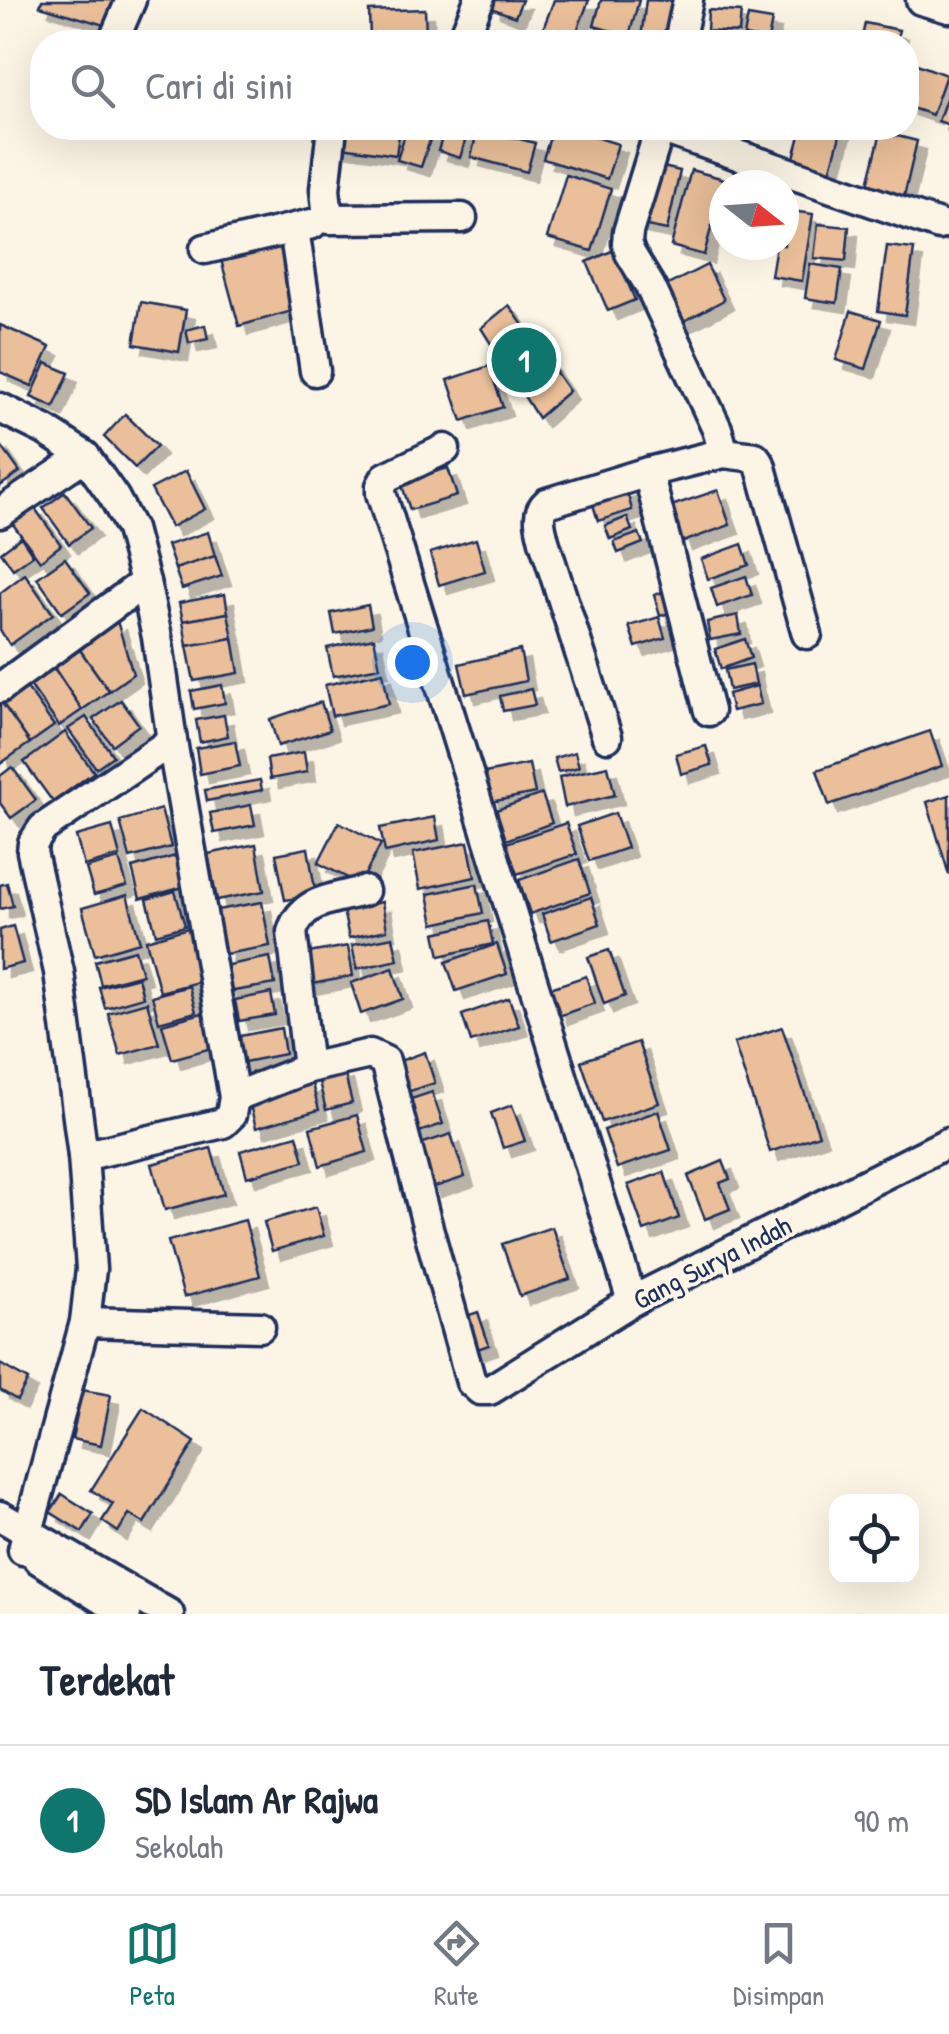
<!DOCTYPE html>
<html lang="id">
<head>
<meta charset="utf-8">
<style>
  :root { --surface:#fff; --page:#f2f2f3; --text:#1f2937; --muted:#747a83; --line:#e0e1e3; --accent:#0f766e }
  body { margin:0; font-family:"Patrick Hand",sans-serif; background:var(--page); color:var(--text) }
  .controls { position:absolute; right:30px; bottom:30px; display:grid; overflow:hidden; border-radius:20px; box-shadow:0 10px 40px #0002 }
  .controls button { width:90px; height:90px; display:grid; place-items:center; padding:0; border:0; border-bottom:2px solid var(--line); background:var(--surface); color:var(--text); font:50px sans-serif }
  .compass { position:absolute; left:709px; top:170px; width:90px; height:90px; border-radius:50%; background:var(--surface); box-shadow:0 10px 40px #0002; rotate:107deg }
  .you { position:absolute; left:412px; top:662px; width:35px; height:35px; margin:-25px; border:8px solid #fff; border-radius:50%; background:#1a73e8; box-shadow:0 0 0 15px #1a73e833 }
  .badge { display:grid; place-items:center; width:65px; height:65px; border-radius:50%; background:var(--accent); color:#fff; font-size:32px; font-weight:700 }
  .pin { position:absolute; translate:-50% -50%; border:5px solid #fff; box-shadow:0 2px 10px #0006 }
  .list { margin:0; padding:0; list-style:none }
  h2 { display:flex; justify-content:space-between; align-items:center; height:130px; margin:0; padding:0 40px; font-size:42px }
  h2 small { font-size:32px; font-weight:400; color:var(--muted) }
  .list li { display:grid; grid-template-columns:65px 1fr auto; gap:30px; align-items:center; box-sizing:border-box; height:150px; padding:0 40px; border-top:2px solid var(--line) }
  .list b { display:block; font-size:38px; white-space:nowrap }
  .list p { margin:0; font-size:32px; white-space:nowrap; color:var(--muted) }
  .list em { font-size:32px; font-style:normal; color:var(--muted) }
  .icon { flex:none; width:55px; height:55px; fill:none; stroke:currentColor; stroke-width:2; stroke-linecap:round; stroke-linejoin:round }
  .map { position:relative; flex:none; width:949px; height:1614px; overflow:hidden }
  .search { position:absolute; background:var(--surface); box-shadow:0 10px 40px #0002; left:30px; right:30px; top:30px; height:110px; display:flex; align-items:center; gap:25px; box-sizing:border-box; padding:0 35px; border-radius:40px; color:var(--muted); font-size:38px }
  .sheet { height:280px; background:var(--surface) }
  nav { display:flex; justify-content:space-around; align-items:center; box-sizing:border-box; height:140px; border-top:2px solid var(--line); background:var(--surface); font-size:28px; color:var(--muted) }
  nav a { display:grid; justify-items:center; gap:5px }
  nav .on { color:var(--accent) }
  .map>svg:first-child { display:block }
</style>
</head>
<body>
<div class="map">
<svg width="949" height="1614" viewBox="0 0 949 1614">
  <defs>
    <filter id="shadow"><feDropShadow dx="9" dy="9" stdDeviation="0" flood-color="#0004"/></filter>
  </defs>
  <rect width="100%" height="100%" fill="#fcf5e5"/>
  <filter id="ink" filterUnits="userSpaceOnUse"><feTurbulence type="fractalNoise" baseFrequency=".01" numOctaves="2"/><feDisplacementMap in="SourceGraphic" scale="20" xChannelSelector="R" yChannelSelector="G"/><feConvolveMatrix kernelMatrix="1 2 1 2 8 2 1 2 1" color-interpolation-filters="sRGB"/></filter>
  <g filter="url(#ink)">
    <!-- building -->
    <g fill="#eabf99" stroke="#1b2f5e" stroke-width="2.5" filter="url(#shadow)">
      <path d="M42 0H122L114 28 40 6Z"/>
      <path d="M494 0H522L515 17 491 8Z"/>
      <path d="M554 0H589L573 42H538Z"/>
      <path d="M601 0H639L629 36 594 26Z"/>
      <path d="M646 0 675 1 670 42 641 38Z"/>
      <path d="M425 9 426 35 370 37 369 11Z"/>
      <path d="M708 10 741 12 739 33 707 31Z"/>
      <path d="M748 16 772 20 768 40 744 36Z"/>
      <path d="M865 23 899 30 896 42H861Z"/>
      <path d="M478 25 511 38 509 42H472Z"/>
      <path d="M711 34 741 40 740 42H709Z"/>
      <path d="M909 61 946 75 932 115 906 106V66Z"/>
      <path d="M949 91V125L938 121Z"/>
      <path d="M338 128H400L396 155 335 146Z"/>
      <path d="M407 128H434L421 167 397 160Z"/>
      <path d="M445 128H469L460 158 438 151Z"/>
      <path d="M478 128 535 143 527 172 471 157Z"/>
      <path d="M553 128H566L618 144 607 179 543 159Z"/>
      <path d="M802 128H842L829 176 792 165Z"/>
      <path d="M881 132 917 141 903 201 866 192Z"/>
      <path d="M650 164 680 171 667 230 637 224Z"/>
      <path d="M691 170 724 179 704 255 671 246Z"/>
      <path d="M566 175 611 189 592 251 547 238Z"/>
      <path d="M784 210 813 214 802 281 771 276 776 245H784Z"/>
      <path d="M818 224 849 227 846 261 814 258Z"/>
      <path d="M278 240 296 310 239 326 220 256Z"/>
      <path d="M887 246 914 249 905 315 878 311Z"/>
      <path d="M614 250 635 300 608 311 587 262Z"/>
      <path d="M810 264 842 269 837 303 805 298Z"/>
      <path d="M707 265 724 300 680 323 662 288Z"/>
      <path d="M141 302 186 310 179 352 134 344Z"/>
      <path d="M509 305 569 391 538 418 481 328Z"/>
      <path d="M851 311 881 320 866 369 836 360Z"/>
      <path d="M0 325 50 347 32 386 0 372Z"/>
      <path d="M205 325 208 339 189 343 186 330Z"/>
      <path d="M46 363 69 373 54 407 31 397Z"/>
      <path d="M489 366 503 407 462 421 448 380Z"/>
      <path d="M125 414 157 446 135 468 104 437Z"/>
      <path d="M0 444 20 472 0 486Z"/>
      <path d="M448 468 457 496 410 510 401 482Z"/>
      <path d="M186 471 205 509 171 527 151 489Z"/>
      <path d="M626 488 632 510 598 521 591 498Z"/>
      <path d="M718 490 730 525 683 542 671 506Z"/>
      <path d="M65 492 91 528 69 544 43 508Z"/>
      <path d="M34 507 61 545 40 561 12 523Z"/>
      <path d="M627 517 632 530 610 539 605 526Z"/>
      <path d="M208 532 215 556 175 569 167 545Z"/>
      <path d="M639 533 643 543 618 553 614 542Z"/>
      <path d="M21 537 33 555 13 569 1 552Z"/>
      <path d="M476 539 485 571 439 585 430 553Z"/>
      <path d="M742 544 749 565 708 579 701 559Z"/>
      <path d="M215 556 222 576 182 589 175 569Z"/>
      <path d="M65 558 90 593 62 613 37 578Z"/>
      <path d="M25 574 53 614 10 645 0 630V593Z"/>
      <path d="M746 576 752 595 717 607 711 588Z"/>
      <path d="M669 590 675 611 660 616 654 595Z"/>
      <path d="M225 594 228 613 183 621 179 603Z"/>
      <path d="M368 605 372 626 335 634 331 613Z"/>
      <path d="M228 613 233 638 187 646 183 621Z"/>
      <path d="M738 615 741 634 710 640 707 622Z"/>
      <path d="M659 617 665 638 636 647 629 626Z"/>
      <path d="M117 621 133 674 109 691 80 650Z"/>
      <path d="M233 638 239 673 194 681 187 646Z"/>
      <path d="M374 638 380 667 333 676 327 648Z"/>
      <path d="M745 639 751 658 721 669 715 649Z"/>
      <path d="M80 650 109 691 82 710 54 668Z"/>
      <path d="M520 650 526 681 466 694 459 664Z"/>
      <path d="M752 664 756 684 729 690 725 670Z"/>
      <path d="M54 668 82 710 59 726 30 685Z"/>
      <path d="M383 672 389 704 332 716 325 685Z"/>
      <path d="M23 682 54 726 30 743 0 700Z"/>
      <path d="M222 685 225 703 194 709 191 691Z"/>
      <path d="M757 686 761 704 732 711 728 694Z"/>
      <path d="M531 689 535 705 503 711 500 696Z"/>
      <path d="M0 700 30 743 0 764Z"/>
      <path d="M121 700 139 725 112 745 93 719Z"/>
      <path d="M321 702 330 730 278 746 270 719Z"/>
      <path d="M224 715 228 736 200 742 196 720Z"/>
      <path d="M86 717 113 756 96 768 68 729Z"/>
      <path d="M930 731 942 766 829 805 817 770Z"/>
      <path d="M65 732 94 772 53 802 24 762Z"/>
      <path d="M235 741 240 766 200 774 196 748Z"/>
      <path d="M706 746 712 765 681 774 676 754Z"/>
      <path d="M304 752 307 772 270 779 267 759Z"/>
      <path d="M575 752 579 767 558 772 554 758Z"/>
      <path d="M529 764 535 793 491 802 485 773Z"/>
      <path d="M608 766 615 795 565 807 559 777Z"/>
      <path d="M12 767 36 800 11 818 0 803V776Z"/>
      <path d="M260 780 262 790 207 801 205 790Z"/>
      <path d="M542 794 552 823 506 840 496 810Z"/>
      <path d="M949 795V875L927 802Z"/>
      <path d="M251 805 255 825 214 833 210 813Z"/>
      <path d="M161 809 171 847 130 858 120 821Z"/>
      <path d="M615 813 627 848 589 861 577 826Z"/>
      <path d="M435 817 439 840 385 852 380 828Z"/>
      <path d="M339 822 381 844 360 884 318 863Z"/>
      <path d="M566 823 577 854 517 874 506 843Z"/>
      <path d="M112 826 120 856 84 866 76 836Z"/>
      <path d="M468 842 475 877 420 889 413 853Z"/>
      <path d="M256 844 264 891 217 900 208 854Z"/>
      <path d="M308 848 316 895 285 900 276 854Z"/>
      <path d="M179 855 187 886 140 899 132 868Z"/>
      <path d="M119 859 127 886 94 895 86 868Z"/>
      <path d="M579 859 590 893 530 914 519 880Z"/>
      <path d="M7 883 13 906 0 909V885Z"/>
      <path d="M477 884 483 913 434 924 428 894Z"/>
      <path d="M175 891 185 926 156 934 147 899Z"/>
      <path d="M127 895 140 942 95 955 82 908Z"/>
      <path d="M591 897 600 924 551 941 542 914Z"/>
      <path d="M262 902 270 946 225 954 217 910Z"/>
      <path d="M382 902 387 930 349 938 343 910Z"/>
      <path d="M488 921 493 944 440 956 435 933Z"/>
      <path d="M13 926 23 963 0 969V930Z"/>
      <path d="M188 928 202 981 160 992 146 940Z"/>
      <path d="M393 937 398 960 357 969 352 945Z"/>
      <path d="M497 944 507 974 456 991 446 962Z"/>
      <path d="M348 946 353 976 302 986 297 955Z"/>
      <path d="M135 950 142 974 101 985 95 961Z"/>
      <path d="M609 950 625 996 604 1004 588 957Z"/>
      <path d="M270 957 275 984 228 992 223 966Z"/>
      <path d="M393 968 403 999 361 1014 351 983Z"/>
      <path d="M586 976 595 1003 559 1016 550 988Z"/>
      <path d="M138 977 143 997 105 1008 99 987Z"/>
      <path d="M189 986 196 1012 159 1022 152 996Z"/>
      <path d="M271 993 275 1015 239 1021 235 1000Z"/>
      <path d="M509 998 519 1026 471 1042 462 1015Z"/>
      <path d="M147 1002 159 1044 120 1055 108 1013Z"/>
      <path d="M202 1013 212 1048 172 1059 162 1024Z"/>
      <path d="M782 1027 819 1135 770 1152 734 1043Z"/>
      <path d="M281 1028 285 1054 239 1063 235 1037Z"/>
      <path d="M638 1042 659 1103 602 1122 581 1061Z"/>
      <path d="M425 1052 435 1083 401 1094 391 1064Z"/>
      <path d="M344 1071 352 1103 326 1110 318 1078Z"/>
      <path d="M312 1084 319 1110 256 1128 249 1101Z"/>
      <path d="M432 1092 443 1124 413 1134 402 1102Z"/>
      <path d="M512 1105 525 1141 503 1148 491 1113Z"/>
      <path d="M658 1111 671 1150 617 1168 604 1130Z"/>
      <path d="M357 1115 367 1152 320 1166 310 1128Z"/>
      <path d="M451 1134 465 1177 432 1188 417 1145Z"/>
      <path d="M297 1135 304 1161 247 1177 240 1151Z"/>
      <path d="M211 1148 224 1194 165 1210 152 1164Z"/>
      <path d="M723 1161 730 1179 720 1183 730 1209 705 1219 688 1176Z"/>
      <path d="M664 1172 679 1218 644 1231 628 1185Z"/>
      <path d="M316 1207 324 1236 272 1251 264 1222Z"/>
      <path d="M245 1220 260 1276 184 1297 168 1241Z"/>
      <path d="M552 1227 570 1279 520 1296 502 1244Z"/>
      <path d="M478 1312 489 1345 469 1352 458 1319Z"/>
      <path d="M0 1364 28 1380 17 1400 0 1390Z"/>
      <path d="M82 1390 111 1395 101 1445 72 1439Z"/>
      <path d="M143 1408 195 1442 144 1523 129 1514 118 1532 102 1521 113 1504 91 1490Z"/>
      <path d="M62 1494 93 1514 82 1532 50 1512Z"/>
    </g>
    <g fill="none" stroke-linecap="round" stroke-linejoin="round">
      <defs>
        <g id="street">
          <path d="M921 0 949 8"/>
          <path d="M113 42 131 0"/>
          <path d="M462 42 479 0"/>
          <path d="M679 42 688 0"/>
          <path d="M332 128 325 189 328 219 462 218"/>
          <path d="M660 128 628 232 627 243 630 253 650 286 717 429 724 453 755 457 760 464 807 634"/>
          <path d="M660 128 939 225"/>
          <path d="M294 229 315 371"/>
          <path d="M205 249 312 224"/>
          <path d="M0 408 45 430 85 456 114 497 131 529 145 582 157 637 172 741 234 1097 308 1068 292 932C302 899 334 899 364 891"/>
          <path d="M445 449 386 477 381 486V493L632 1301"/>
          <path d="M648 472 709 711"/>
          <path d="M0 513 85 456"/>
          <path d="M0 688 145 582"/>
          <path d="M607 737 544 541C541 527 535 513 547 503L648 472 724 453"/>
          <path d="M308 1068 370 1054 385 1061 425 1217 471 1382 480 1390H490L632 1301 949 1142"/>
          <path d="M83 1156 223 1123 231 1115 234 1097"/>
          <path d="M85 1322 260 1327"/>
          <path d="M0 1516 169 1614"/>
          <path d="M23 1550 85 1322 91 1269 83 1156 59 972 32 852 33 843 43 828 172 741"/>
          <path d="M38 1559 126 1614"/>
        </g>
      </defs>
      <!-- street casing -->
      <use href="#street" stroke="#1b2f5e" stroke-width="35"/>
      <!-- street -->
      <use href="#street" stroke="#fcf5e5" stroke-width="28"/>
    </g>
  </g>
  <g text-anchor="middle" dominant-baseline="central" stroke-width="8" stroke-linejoin="round" paint-order="stroke">
    <!-- street labels -->
    <g font-size="28" fill="#1b2f5e" stroke="#fcf5e5">
      <text transform="translate(712 1262) rotate(-27)">Gang Surya Indah</text>
    </g>
  </g>
</svg>
<div class="controls">
<button><svg class="icon" aria-label="locate" viewBox="0 0 24 24"><circle cx="12" cy="12" r="6"/><path d="M12 2v4M12 18v4M2 12h4M18 12h4"/></svg></button>
</div>
<svg class="compass" viewBox="-18 -18 36 36"><path d="M0-13l5 13h-10z" fill="#e53935"/><path d="M0 13l5-13h-10z" fill="#747a83"/></svg>
<div class="you"></div>
<div class="pin badge" style="left:524px;top:360px">1</div>
<div class="search"><svg class="icon" aria-label="search" viewBox="0 0 24 24"><circle cx="10" cy="10" r="6"/><path d="M15 15l6 6"/></svg>Cari di sini</div>
</div>
<section class="sheet">
<h2>Terdekat<small></small></h2>
<ul class="list">
<li><span class="badge">1</span><div><b>SD Islam Ar Rajwa</b><p>Sekolah</p></div><em>90 m</em></li>
</ul>
</section>
<nav>
<a class="on"><svg class="icon" aria-label="map" viewBox="0 0 24 24"><path d="M3 6l6-2 6 2 6-2v14l-6 2-6-2-6 2zM9 4v14M15 6v14"/></svg>Peta</a>
<a><svg class="icon" aria-label="directions" viewBox="0 0 24 24"><path d="M12 3l9 9-9 9-9-9zM9 14v-3h6M13 9l2 2-2 2"/></svg>Rute</a>
<a><svg class="icon" aria-label="saved" viewBox="0 0 24 24"><path d="M7 4h10v16l-5-4-5 4z"/></svg>Disimpan</a>
</nav>
</body>
</html>
